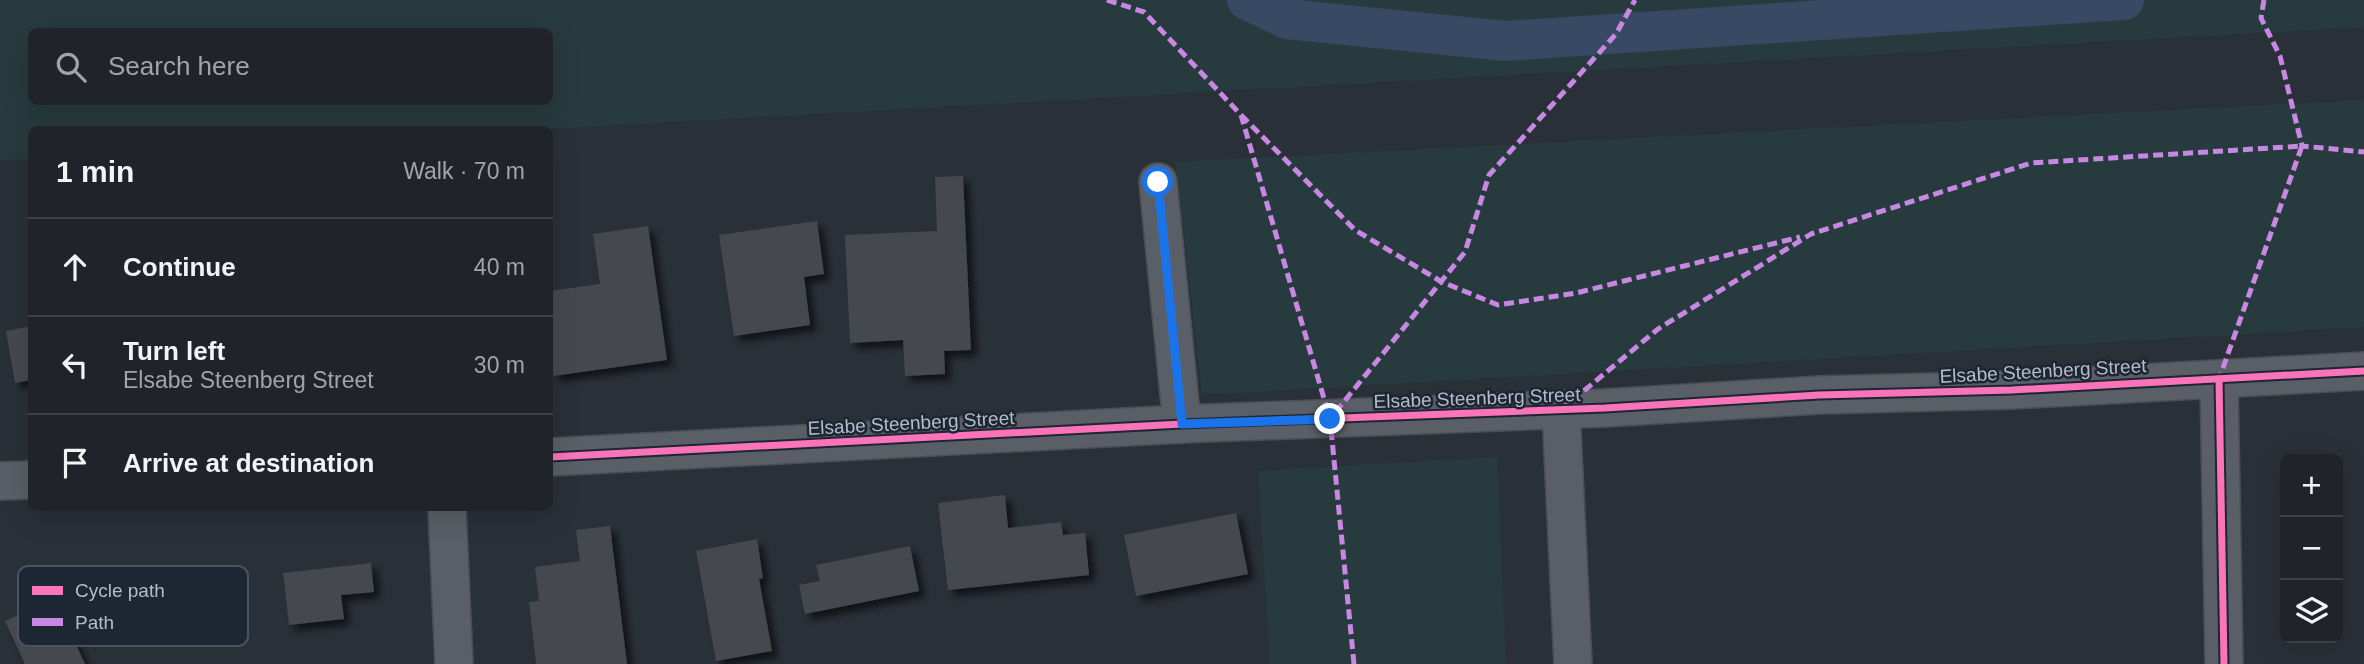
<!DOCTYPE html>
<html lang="en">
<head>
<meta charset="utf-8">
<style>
  :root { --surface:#20242a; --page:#282c32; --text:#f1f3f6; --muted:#a2a4a8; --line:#3d4147 }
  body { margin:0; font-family:Helvetica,sans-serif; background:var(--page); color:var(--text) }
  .controls { position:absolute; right:21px; bottom:21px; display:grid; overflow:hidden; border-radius:10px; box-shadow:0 7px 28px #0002 }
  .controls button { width:63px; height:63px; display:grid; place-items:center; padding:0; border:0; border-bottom:2px solid var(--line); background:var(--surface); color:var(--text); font:35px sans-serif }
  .stop { position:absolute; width:21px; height:21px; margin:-16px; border:5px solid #1a73e8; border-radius:50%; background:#fff }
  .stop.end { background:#1a73e8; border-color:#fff; box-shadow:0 2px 7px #0008 }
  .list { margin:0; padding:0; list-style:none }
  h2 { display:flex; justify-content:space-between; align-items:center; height:91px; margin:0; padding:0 28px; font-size:30px }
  h2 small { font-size:23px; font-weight:400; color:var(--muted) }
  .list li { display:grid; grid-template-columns:46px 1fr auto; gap:21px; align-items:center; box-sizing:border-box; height:98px; padding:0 28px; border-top:2px solid var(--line) }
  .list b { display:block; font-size:26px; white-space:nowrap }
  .list p { margin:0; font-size:23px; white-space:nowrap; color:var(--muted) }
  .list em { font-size:23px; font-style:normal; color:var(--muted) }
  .icon { flex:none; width:38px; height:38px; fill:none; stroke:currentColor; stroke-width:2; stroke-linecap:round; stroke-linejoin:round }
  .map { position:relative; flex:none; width:2364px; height:664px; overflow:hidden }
  .search { position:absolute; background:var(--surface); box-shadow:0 7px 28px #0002; left:28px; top:28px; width:525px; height:77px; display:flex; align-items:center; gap:18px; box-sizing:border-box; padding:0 24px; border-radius:10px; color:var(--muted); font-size:26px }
  .panel { position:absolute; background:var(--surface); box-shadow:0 7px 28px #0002; left:28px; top:126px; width:525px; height:385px; border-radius:10px }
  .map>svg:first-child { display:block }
</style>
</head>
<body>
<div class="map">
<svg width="2364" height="664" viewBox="0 0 2364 664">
  <defs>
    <filter id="shadow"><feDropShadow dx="6" dy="6" stdDeviation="3.5" flood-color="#0009"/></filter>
  </defs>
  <rect width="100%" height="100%" fill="#2a3038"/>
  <!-- green -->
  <g fill="#273a3e" fill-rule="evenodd">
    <path d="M0 0H2364V27L548 129 32 130 31 159 0 160ZM32 32H550V102H32Z"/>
    <path d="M2364 100V327L1202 395 1176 162Z"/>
    <path d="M1497 457 1506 664H1270L1258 471Z"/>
  </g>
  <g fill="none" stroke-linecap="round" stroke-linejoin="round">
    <!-- canal -->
    <path stroke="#384963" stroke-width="40" d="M1247 0 1287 19 1505 41 2124 0"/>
  </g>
  <!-- building -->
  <g fill="#444950" filter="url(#shadow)">
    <path d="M963 176 971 350 944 351 945 374 905 376 903 340 850 343 845 235 937 231 935 177Z"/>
    <path d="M817 221 824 274 804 277 810 325 734 336 719 235Z"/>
    <path d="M648 226 667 360 553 376 550 350V291L600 284 593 234Z"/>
    <path d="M32 326V380L15 383 6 331Z"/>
    <path d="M1005 495 1008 528 1061 522 1063 535 1085 533 1089 575 948 590 938 503Z"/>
    <path d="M1236 513 1248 574 1136 596 1124 535Z"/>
    <path d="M610 526 627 664H536L529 602 539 601 535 567 580 561 576 530Z"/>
    <path d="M757 539 763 578 759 579 772 651 716 661 696 551Z"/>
    <path d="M910 546 919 591 805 614 799 585 820 581 816 565Z"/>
    <path d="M371 563 374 592 341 595 344 619 289 625 283 573Z"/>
    <path d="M98 578 116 617 72 636 85 664H25L5 621Z"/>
  </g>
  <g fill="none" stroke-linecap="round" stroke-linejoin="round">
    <defs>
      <g id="street">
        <path d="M1158 182 1182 424"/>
        <path d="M2219 379 2224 664"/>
        <path d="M1561 410 1573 664"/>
        <path d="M550 457 1182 424 1605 408 1819 395 2012 390 2364 371"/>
        <path d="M0 481 32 480"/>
        <path d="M447 508 454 664"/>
      </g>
    </defs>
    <!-- street casing -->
    <use href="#street" stroke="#484c53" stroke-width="40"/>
    <!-- street -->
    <use href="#street" stroke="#5a5e66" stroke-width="37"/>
    <!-- quiet -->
    <g stroke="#c787e3" stroke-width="5" stroke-dasharray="10 5" stroke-linecap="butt">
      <path d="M1107 0 1144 12 1241 115 1330 419"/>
      <path d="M2264 0 2261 18 2280 56 2302 146 2364 152"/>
      <path d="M1241 115 1355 230 1442 282 1498 305 1576 293 1800 237"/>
      <path d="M1158 182 1182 424"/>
      <path d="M1561 410 1658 329 1811 234 2031 163 2302 146 2219 379"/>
      <path d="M1354 664 1330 419 1465 252 1489 175 1616 34 1635 0"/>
    </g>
    <defs>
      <g id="cycleway">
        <path d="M2219 379 2224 664"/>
        <path d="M550 457 1182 424 1605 408 1819 395 2012 390 2364 371"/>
      </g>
    </defs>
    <!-- cycleway casing -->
    <use href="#cycleway" stroke="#1d2633" stroke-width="11"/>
    <!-- cycleway -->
    <use href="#cycleway" stroke="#fb73b8" stroke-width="7"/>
  </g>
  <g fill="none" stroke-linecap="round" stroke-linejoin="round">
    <!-- route -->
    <path stroke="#1a73e8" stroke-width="9" d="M1158 182 1182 424 1330 419"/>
  </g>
  <g text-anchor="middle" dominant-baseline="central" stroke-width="5" stroke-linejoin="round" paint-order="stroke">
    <!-- street labels -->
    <g font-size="19" fill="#b4bcc9" stroke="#1d2633">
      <text transform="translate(2043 371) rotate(-3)">Elsabe Steenberg Street</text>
      <text transform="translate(1477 398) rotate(-2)">Elsabe Steenberg Street</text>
      <text transform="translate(911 423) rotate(-3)">Elsabe Steenberg Street</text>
    </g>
  </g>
  <!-- legend -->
  <rect x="18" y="566" width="230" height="80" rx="10" fill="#1d2633" stroke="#4a5360" stroke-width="2"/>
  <rect x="32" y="586" width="31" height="9" fill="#fb73b8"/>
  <rect x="32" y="618" width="31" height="8" fill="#c787e3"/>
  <g font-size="19" fill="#b4bcc9">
    <text x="75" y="597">Cycle path</text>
    <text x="75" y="629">Path</text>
  </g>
</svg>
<div class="controls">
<button>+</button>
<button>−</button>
<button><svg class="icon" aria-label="layers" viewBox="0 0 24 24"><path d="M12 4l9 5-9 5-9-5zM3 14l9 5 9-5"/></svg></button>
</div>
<div class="stop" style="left:1158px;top:182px"></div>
<div class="stop end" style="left:1330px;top:419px"></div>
<div class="search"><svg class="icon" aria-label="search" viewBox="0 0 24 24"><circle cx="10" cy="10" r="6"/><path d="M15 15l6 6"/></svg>Search here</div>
<section class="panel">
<h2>1 min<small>Walk · 70 m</small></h2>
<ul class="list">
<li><svg class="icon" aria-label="ahead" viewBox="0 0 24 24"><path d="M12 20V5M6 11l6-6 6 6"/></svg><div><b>Continue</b></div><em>40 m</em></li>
<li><svg class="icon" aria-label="left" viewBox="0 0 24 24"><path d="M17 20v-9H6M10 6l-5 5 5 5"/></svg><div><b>Turn left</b><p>Elsabe Steenberg Street</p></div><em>30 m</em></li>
<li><svg class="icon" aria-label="arrive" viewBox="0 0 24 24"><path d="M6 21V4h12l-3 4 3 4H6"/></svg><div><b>Arrive at destination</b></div></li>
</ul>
</section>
</div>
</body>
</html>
